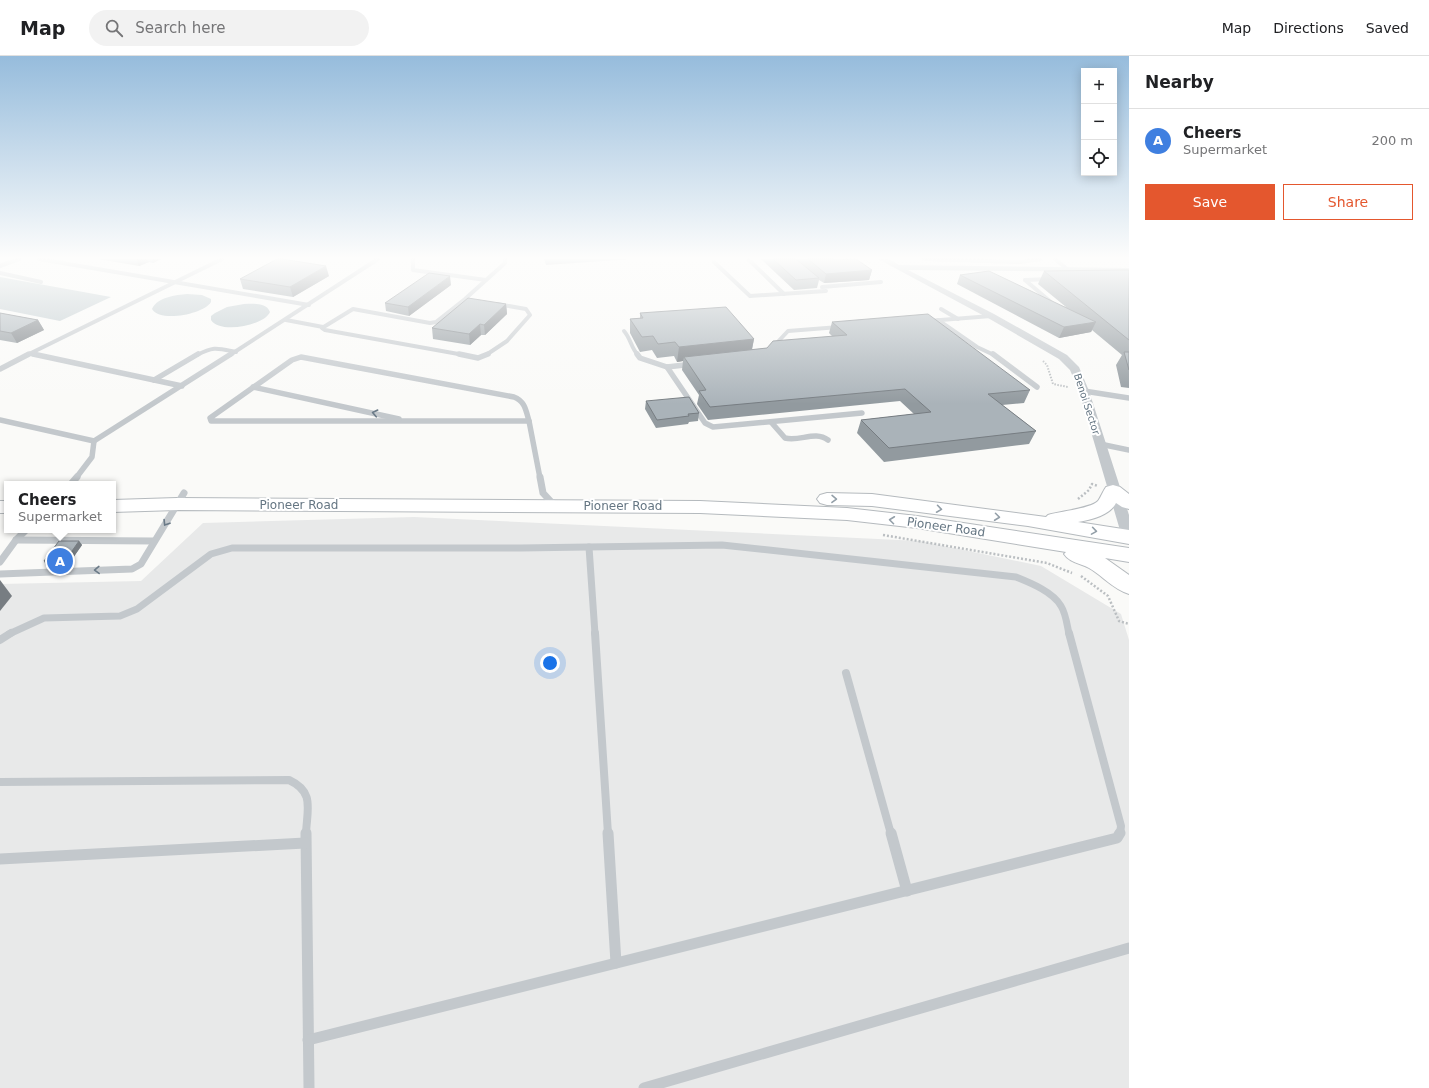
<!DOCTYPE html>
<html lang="en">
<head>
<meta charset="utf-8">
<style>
  :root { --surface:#fff; --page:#f2f2f2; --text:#202124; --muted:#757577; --line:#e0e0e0; --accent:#e4572e }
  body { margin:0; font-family:"DejaVu Sans",sans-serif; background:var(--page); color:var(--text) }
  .controls { position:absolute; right:12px; top:12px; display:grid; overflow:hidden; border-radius:0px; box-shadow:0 2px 10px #0003 }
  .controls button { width:36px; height:36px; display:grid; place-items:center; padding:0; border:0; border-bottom:1px solid var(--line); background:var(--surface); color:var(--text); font:20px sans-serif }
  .you { position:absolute; left:550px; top:607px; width:14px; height:14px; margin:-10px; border:3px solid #fff; border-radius:50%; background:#1a73e8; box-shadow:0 0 0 6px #1a73e833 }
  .badge { display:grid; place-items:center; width:26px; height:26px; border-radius:50%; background:var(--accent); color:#fff; font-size:13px; font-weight:700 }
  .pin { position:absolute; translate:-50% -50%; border:2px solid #fff; box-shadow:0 1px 4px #0006 }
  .popup { position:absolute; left:4px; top:425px; width:112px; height:52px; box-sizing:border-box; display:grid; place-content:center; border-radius:0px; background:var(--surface); filter:drop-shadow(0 1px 3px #0005); font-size:13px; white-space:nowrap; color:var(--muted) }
  .popup b { font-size:15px; color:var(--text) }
  .popup::after { content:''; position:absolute; left:50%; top:100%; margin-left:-8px; border:8px solid transparent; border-top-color:var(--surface) }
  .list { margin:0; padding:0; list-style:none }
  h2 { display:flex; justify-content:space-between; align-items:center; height:52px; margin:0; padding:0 16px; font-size:17px }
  h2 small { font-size:13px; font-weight:400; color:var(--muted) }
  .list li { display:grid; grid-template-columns:26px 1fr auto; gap:12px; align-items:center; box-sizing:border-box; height:64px; padding:0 16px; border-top:1px solid var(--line) }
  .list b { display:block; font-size:15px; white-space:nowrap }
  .list p { margin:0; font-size:13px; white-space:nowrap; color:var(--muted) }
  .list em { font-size:13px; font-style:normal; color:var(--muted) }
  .actions { display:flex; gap:8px; padding:12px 16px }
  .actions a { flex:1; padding:9px 0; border:1px solid var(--accent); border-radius:0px; text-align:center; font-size:14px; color:var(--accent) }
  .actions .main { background:var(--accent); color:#fff }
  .icon { flex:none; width:22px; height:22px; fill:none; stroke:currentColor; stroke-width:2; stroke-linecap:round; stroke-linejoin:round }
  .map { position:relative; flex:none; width:1129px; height:1032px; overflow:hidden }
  header { display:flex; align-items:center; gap:24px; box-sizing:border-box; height:56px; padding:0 20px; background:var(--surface); border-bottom:1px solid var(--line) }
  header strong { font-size:19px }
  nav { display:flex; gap:22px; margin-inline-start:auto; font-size:14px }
  .search { width:280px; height:36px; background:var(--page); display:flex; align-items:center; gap:10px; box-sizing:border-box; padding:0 14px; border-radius:22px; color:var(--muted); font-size:15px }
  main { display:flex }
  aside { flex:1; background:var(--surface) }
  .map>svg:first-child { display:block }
</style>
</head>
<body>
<header>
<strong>Map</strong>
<div class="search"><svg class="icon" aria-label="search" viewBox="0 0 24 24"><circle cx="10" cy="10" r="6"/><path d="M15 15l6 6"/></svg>Search here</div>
<nav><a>Map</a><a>Directions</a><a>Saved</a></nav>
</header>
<main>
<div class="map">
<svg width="1129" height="1032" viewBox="0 0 1129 1032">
  <rect width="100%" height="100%" fill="#fafaf8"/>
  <!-- built -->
  <path fill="#e8e9e9" d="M414 461 920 485 1041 510 1121 558 1129 584V1032H0V528L141 525 203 467Z"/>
  <!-- water -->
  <g fill="#bbc7cb">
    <path d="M0 221 111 241 60 265 0 253Z"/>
    <path d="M187 238 202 239 211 243V246C204 258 160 267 152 253 157 241 176 239 187 238Z"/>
    <path d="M244 248C253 248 266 246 270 256 264 270 219 278 211 264V260L215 257 227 251Z"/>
  </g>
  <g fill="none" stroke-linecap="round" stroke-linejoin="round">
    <defs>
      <g id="primary">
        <path d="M1113 429 1120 431 1129 438V453L1122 451 1116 447C1110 459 1091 464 1078 466L1129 474V488L1028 470 872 450 827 449 820 447 817 443 820 439 827 437 872 438 1046 461 1048 459C1060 455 1090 453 1098 445 1101 441 1103 435 1106 431Z"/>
        <path d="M177 442 700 445 847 452 917 460 1129 492V506L1105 502 1129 519V538C1113 533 1103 520 1089 512 1080 507 1070 507 1064 498L1066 496 917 472 847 464 700 457 177 454 113 456V444Z"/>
        <rect x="0" y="445" width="7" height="12"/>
      </g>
    </defs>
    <!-- primary casing -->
    <use href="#primary" stroke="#b5babe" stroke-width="2"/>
    <!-- path-far2 -->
    <path stroke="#bbbfc2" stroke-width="1.5" stroke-dasharray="1 1" stroke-linecap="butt" d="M864 203 870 207"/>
    <!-- path-far1 -->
    <path stroke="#bbbfc2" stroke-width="2" stroke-dasharray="1.5 1.5" stroke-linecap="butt" d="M1043 305 1047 309 1053 328 1068 331"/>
    <!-- path -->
    <g stroke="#bbbfc2" stroke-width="2.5" stroke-dasharray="2 2" stroke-linecap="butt">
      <path d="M1078 443 1089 434 1092 428 1098 430"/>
      <path d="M883 479 1047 507 1072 517"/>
      <path d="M1081 520 1108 540 1119 565 1129 568"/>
    </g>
    <!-- lane-far4 -->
    <g stroke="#c3c8cc" stroke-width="4">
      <path d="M39 203 309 249"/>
      <path d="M413 203V214L486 224"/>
      <path d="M924 203 1019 206 1041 203"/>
      <path d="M1055 203 1072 217"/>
      <path d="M749 204 784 238"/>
      <path d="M714 206 750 240 826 235"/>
      <path d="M0 210 19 203"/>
      <path d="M0 217 41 226"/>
      <path d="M1025 224 1050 223"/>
      <path d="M1025 224 1052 247"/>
      <path d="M822 231 881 226"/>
      <path d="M941 253 958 263"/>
      <path d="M286 264 323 271"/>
      <path d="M938 264 977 291 994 299"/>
      <path d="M928 265 991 260"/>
      <path d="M624 275C631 283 631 292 638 299"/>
      <path d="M773 291 788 275 839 271"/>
      <path d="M31 298 38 299"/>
      <path d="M27 299 222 203"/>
      <path d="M197 299C214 290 217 292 236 296"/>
      <path d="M230 299 378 203"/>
      <path d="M464 299 325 274 322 272 353 253 430 267 436 266 465 243 505 207V203"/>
      <path d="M486 299 507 285 530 259 526 253 497 248"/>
    </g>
    <!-- lane-far3 -->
    <g stroke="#c3c8cc" stroke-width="5.5">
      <path d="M33 298 182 330"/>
      <path d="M459 298 478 302 488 298"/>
      <path d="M637 298 640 302 667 311 693 308"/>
      <path d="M993 298 1037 331"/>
      <path d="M301 301 514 341C525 345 526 355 529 365H211L210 362 292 304Z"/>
      <path d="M667 311 705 367 713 371 862 357"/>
      <path d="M0 313 29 298"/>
      <path d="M154 324 198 298"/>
      <path d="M253 331 399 363"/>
      <path d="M1084 335 1129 342"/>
      <path d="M0 364 94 385 231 298"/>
      <path d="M529 365 540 422"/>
      <path d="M771 366 785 382C800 386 815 374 828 384"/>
      <path d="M1100 388 1129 394"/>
      <path d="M76 422 92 401 94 385"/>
    </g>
    <!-- lane-far2 -->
    <g stroke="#c3c8cc" stroke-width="7">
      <path d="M540 421 543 437 555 450"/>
      <path d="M71 428 77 421"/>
      <path d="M16 484 154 485"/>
      <path d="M589 491 595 578"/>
      <path d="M0 506 16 484 26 474"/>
      <path d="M0 518 132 513 141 508 184 437"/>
      <path d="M9 578 44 562 120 560 137 553 211 498 232 492H521L722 489 1016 521C1031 527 1053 536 1061 550 1066 558 1067 569 1069 578"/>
    </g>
    <!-- lane-far1 -->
    <g stroke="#c3c8cc" stroke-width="8">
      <path d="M595 577 608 778"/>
      <path d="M1069 577 1121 770 1120 778"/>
      <path d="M0 584 11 577"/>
      <path d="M846 617 891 778"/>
      <path d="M0 726 289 724C315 736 307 753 306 778"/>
    </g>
    <!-- lane -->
    <g stroke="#c3c8cc" stroke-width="11">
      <path d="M306 777 309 1032"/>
      <path d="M608 777 616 907"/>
      <path d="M891 777 907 835"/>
      <path d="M0 803 305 787"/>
      <path d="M308 984 1117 782 1120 777"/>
      <path d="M644 1032 1129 892"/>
    </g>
    <!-- street -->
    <path fill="#c3c8cc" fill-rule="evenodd" d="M878 203H889L899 209 1129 212V216L908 214 994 258 1067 299 1079 311 1089 335 1129 459V486L1124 484 1122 481 1079 335 1070 314 1059 303 988 262Z"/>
    <!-- primary -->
    <use href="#primary" fill="#fff" fill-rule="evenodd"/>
  </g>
  <!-- wall -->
  <g fill="#929a9f">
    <path d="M98 203H161L153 207 149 206 139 210Z"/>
    <path d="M544 203H632L546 209Z"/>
    <path d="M761 203H833L872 214 869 224 824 227 819 224 817 232 794 234Z"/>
    <path d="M1129 214V332L1121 331 1116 309 1122 299 1092 274 1091 276 1059 282 957 228 960 219 1066 251 1038 228 1044 215Z"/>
    <path d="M329 220 293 241 243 233 240 223Z"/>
    <path d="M451 229 409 260 386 255 385 247Z"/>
    <path d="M506 248 507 258 485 279H481L470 289 433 283 432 272Z"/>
    <path d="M0 257 38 264 44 274 17 287 0 284Z"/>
    <path d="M640 257 754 283 752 294 767 292 832 280 829 277 832 266 1030 334 1024 347 1002 349 1036 375 1029 388 884 406 857 377 861 364 914 358 900 345 708 364 697 348 699 339 682 314 683 305 677 306 674 300 657 302 652 294 640 296 630 277V263L640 262Z"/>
    <path d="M646 345 699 357 698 365 689 366 688 368 656 372 645 353Z"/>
    <path d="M79 485 82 489 68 509 46 510 44 505Z"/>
  </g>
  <!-- shaded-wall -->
  <g fill="#777d82">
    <path d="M136 203H147L149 206 139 210Z"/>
    <path d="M152 203H161L153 207Z"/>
    <path d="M326 210 329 220 293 241 290 231Z"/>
    <path d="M872 214 869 224 824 227 826 218Z"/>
    <path d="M450 220 451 229 409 260 408 251Z"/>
    <path d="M506 248 507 258 485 279 484 269Z"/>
    <path d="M38 264 44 274 17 287 11 277Z"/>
    <path d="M1096 266 1091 276 1059 282 1064 271Z"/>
    <path d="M480 268 481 279 470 289 469 278Z"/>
    <path d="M754 283 751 297 684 301 683 305 677 306 679 291Z"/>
    <path d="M79 485 82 489 68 509 65 505Z"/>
    <path d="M0 524 12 540 0 555Z"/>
  </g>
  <!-- building -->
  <g fill="#aab3b9" stroke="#777d82">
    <path d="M277 203H282L326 210 290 231 240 223Z"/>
    <path d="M773 203H796L819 222 796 224Z"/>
    <path d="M808 203H833L834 204 856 203 872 214 826 218Z"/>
    <path d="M1120 214H1129V284L1044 215Z"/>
    <path d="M989 215 1096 266 1064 271 960 219Z"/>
    <path d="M429 217 450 220 408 251 385 247Z"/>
    <path d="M468 242 506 248 484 269 480 268 469 278 432 272Z"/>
    <path d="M726 251 754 283 679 291 675 286 658 288 653 280 642 281 630 263 643 262 640 257Z"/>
    <path d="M0 257 38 264 11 277 0 275Z"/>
    <path d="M928 258 1030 334 988 338 1036 375 889 392 861 364 931 356 905 333 710 351 699 335 706 334 684 301 767 292 773 285 847 279 832 266Z"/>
    <path d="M1124 296H1129V314Z"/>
    <path d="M689 341 699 357 688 358 689 360 657 364 646 345Z"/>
    <path d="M59 485H79L65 505H44Z"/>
  </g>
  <!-- one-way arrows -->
  <defs><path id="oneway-chevron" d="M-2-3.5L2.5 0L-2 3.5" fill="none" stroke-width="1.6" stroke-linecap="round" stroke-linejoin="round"/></defs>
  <g stroke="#6a7a87">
    <use href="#oneway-chevron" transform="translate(375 357) rotate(-168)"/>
    <use href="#oneway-chevron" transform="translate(166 467) rotate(122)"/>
    <use href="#oneway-chevron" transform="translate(97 514) rotate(178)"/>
  </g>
  <g stroke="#939fa8">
    <use href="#oneway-chevron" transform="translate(834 443) rotate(1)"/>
    <use href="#oneway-chevron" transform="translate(939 453) rotate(8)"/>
    <use href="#oneway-chevron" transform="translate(997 461) rotate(7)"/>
    <use href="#oneway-chevron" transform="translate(892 464) rotate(-173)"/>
    <use href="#oneway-chevron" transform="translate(1094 475) rotate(9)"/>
  </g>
  <!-- sky -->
  <linearGradient id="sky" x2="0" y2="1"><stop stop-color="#96bcdc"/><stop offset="0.58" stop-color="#fdfdfc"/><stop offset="1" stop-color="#fdfdfc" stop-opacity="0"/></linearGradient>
  <rect width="1129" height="348" fill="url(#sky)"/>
  <g text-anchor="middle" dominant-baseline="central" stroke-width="4" stroke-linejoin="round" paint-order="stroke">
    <!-- far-street labels -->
    <g font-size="10" fill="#657683" stroke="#fff">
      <text transform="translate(1087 348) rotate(72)">Benoi Sector</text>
    </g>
    <!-- street labels -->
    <g font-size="12" fill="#657683" stroke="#fff">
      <text x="299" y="449">Pioneer Road</text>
      <text x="623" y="450">Pioneer Road</text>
      <text transform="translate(946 471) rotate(8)">Pioneer Road</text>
    </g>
  </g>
</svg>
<div class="controls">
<button>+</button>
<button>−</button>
<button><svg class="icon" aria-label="locate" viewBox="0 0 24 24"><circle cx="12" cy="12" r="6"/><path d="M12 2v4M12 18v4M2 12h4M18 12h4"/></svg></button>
</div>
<div class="you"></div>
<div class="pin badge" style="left:60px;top:505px;background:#3f7fe0">A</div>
<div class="popup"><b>Cheers</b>Supermarket</div>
</div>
<aside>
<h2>Nearby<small></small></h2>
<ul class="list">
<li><span class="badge" style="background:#3f7fe0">A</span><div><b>Cheers</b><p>Supermarket</p></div><em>200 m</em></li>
</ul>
<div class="actions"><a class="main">Save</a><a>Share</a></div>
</aside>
</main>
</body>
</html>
